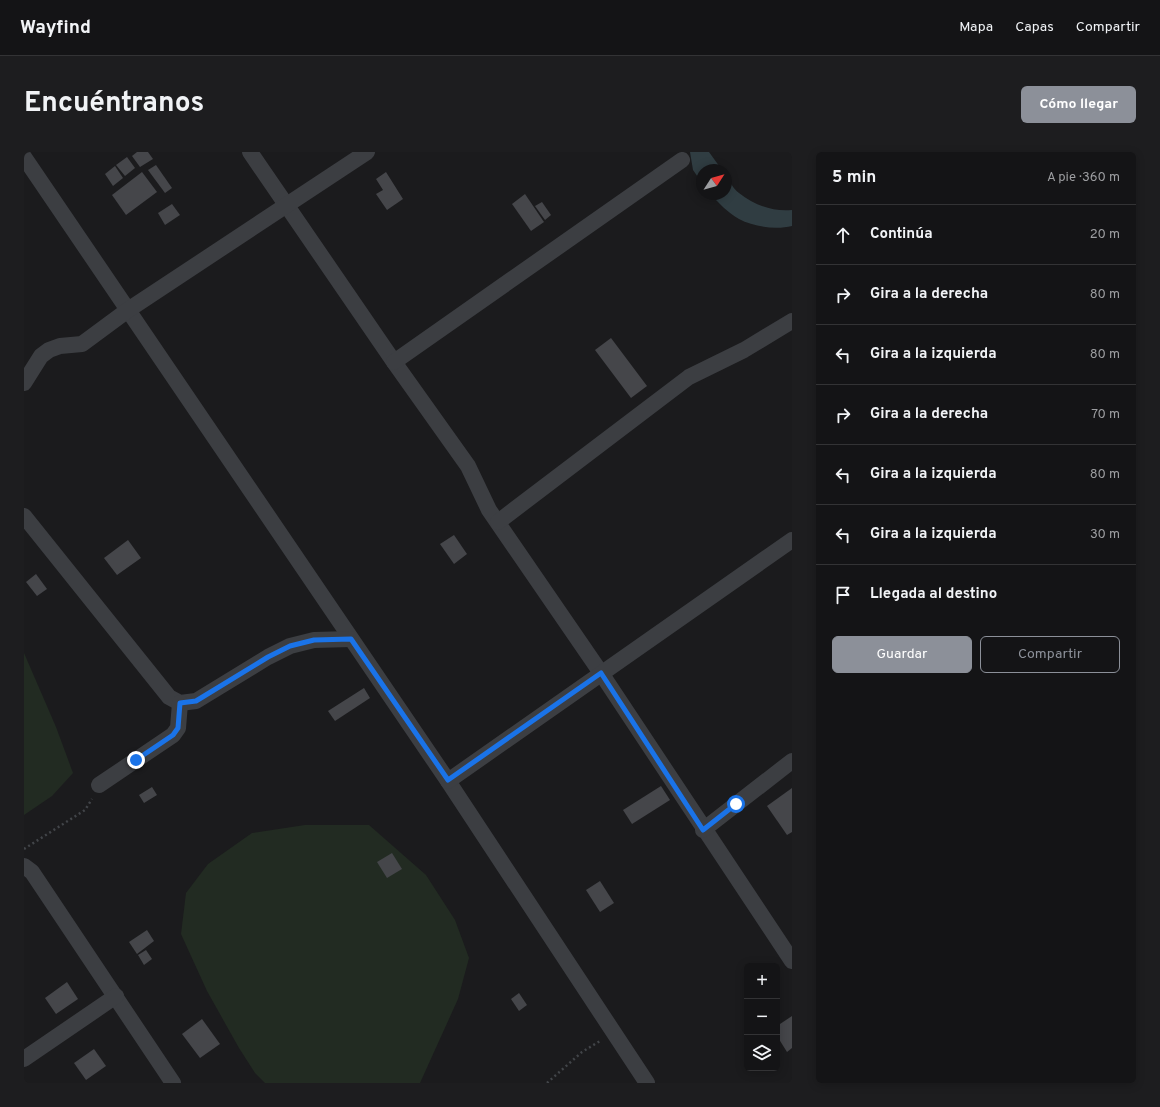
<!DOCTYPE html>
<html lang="es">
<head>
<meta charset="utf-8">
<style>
  :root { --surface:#141416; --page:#1d1d1f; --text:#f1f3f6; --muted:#9d9ea1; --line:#333335; --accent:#8c9099 }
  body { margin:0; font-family:Overpass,sans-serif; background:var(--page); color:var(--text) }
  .controls { position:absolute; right:12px; bottom:12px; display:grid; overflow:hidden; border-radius:6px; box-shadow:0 2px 10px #0003 }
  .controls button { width:36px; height:36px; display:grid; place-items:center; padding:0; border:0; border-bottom:1px solid var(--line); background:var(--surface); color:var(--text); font:20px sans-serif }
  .compass { position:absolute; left:672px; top:12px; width:36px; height:36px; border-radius:50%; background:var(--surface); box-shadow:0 2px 10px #0003; rotate:54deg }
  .stop { position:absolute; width:12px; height:12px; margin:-9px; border:3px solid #1a73e8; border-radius:50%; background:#fff }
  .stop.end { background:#1a73e8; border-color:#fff; box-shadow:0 1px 4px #0008 }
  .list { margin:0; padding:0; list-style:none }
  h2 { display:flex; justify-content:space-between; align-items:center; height:52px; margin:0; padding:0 16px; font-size:17px }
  h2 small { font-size:13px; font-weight:400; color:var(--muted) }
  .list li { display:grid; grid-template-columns:26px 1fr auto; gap:12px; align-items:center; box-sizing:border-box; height:60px; padding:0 16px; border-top:1px solid var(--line) }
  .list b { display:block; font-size:15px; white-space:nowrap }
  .list em { font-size:13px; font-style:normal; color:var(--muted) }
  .actions { display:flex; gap:8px; padding:12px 16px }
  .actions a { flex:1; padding:9px 0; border:1px solid var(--accent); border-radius:6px; text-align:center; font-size:14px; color:var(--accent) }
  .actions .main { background:var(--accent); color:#fff }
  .icon { flex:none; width:22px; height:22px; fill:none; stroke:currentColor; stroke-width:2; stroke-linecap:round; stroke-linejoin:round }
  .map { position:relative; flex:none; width:768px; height:931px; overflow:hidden; border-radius:6px }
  header { display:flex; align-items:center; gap:24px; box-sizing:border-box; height:56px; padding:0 20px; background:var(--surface); border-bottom:1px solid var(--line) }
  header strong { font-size:19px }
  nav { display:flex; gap:22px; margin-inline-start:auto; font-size:14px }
  .intro { display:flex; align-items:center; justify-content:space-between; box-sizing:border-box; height:96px; padding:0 24px }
  h1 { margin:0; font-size:28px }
  .button { padding:10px 18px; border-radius:6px; background:var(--accent); color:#fff; font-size:14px; font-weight:700 }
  main { display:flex; gap:24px; padding:0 24px }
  aside { flex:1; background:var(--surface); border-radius:6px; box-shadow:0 2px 10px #0003 }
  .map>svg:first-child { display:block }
</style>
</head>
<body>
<header>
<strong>Wayfind</strong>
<nav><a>Mapa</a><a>Capas</a><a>Compartir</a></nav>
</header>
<div class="intro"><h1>Encuéntranos</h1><a class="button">Cómo llegar</a></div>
<main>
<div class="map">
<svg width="768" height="931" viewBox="0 0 768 931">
  <rect width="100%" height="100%" fill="#1b1b1d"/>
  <!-- green -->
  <g fill="#222b22">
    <path d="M0 501 32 575 49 621 28 644 0 663Z"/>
    <path d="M281 673H345L402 723 431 768 445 806 434 847 396 931H241L231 921 215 896 183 839 157 782 162 741 184 712 228 681Z"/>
  </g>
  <!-- water -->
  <g fill="#303d42">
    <path d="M666 0H685L698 18H678V31L669 18Z"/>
    <path d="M702 23C706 29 709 37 715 41 730 53 749 60 768 58V74C752 78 730 75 715 67 704 61 695 51 686 42H702Z"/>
  </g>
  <!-- building -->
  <g fill="#45464a">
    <path d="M113 0H124L129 7 116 15 108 4Z"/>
    <path d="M103 5 111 16 101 24 92 13Z"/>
    <path d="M132 13 148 36 141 41 124 18Z"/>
    <path d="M91 14 99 26 89 34 81 22Z"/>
    <path d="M118 20 133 40 102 63 88 43Z"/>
    <path d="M362 20 379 47 363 58 352 42 359 38 352 27Z"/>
    <path d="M501 42 520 70 507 79 488 52Z"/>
    <path d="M518 50 527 63 521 68 511 54Z"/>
    <path d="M148 52 156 63 141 73 134 61Z"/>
    <path d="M587 186 623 234 607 246 571 198Z"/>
    <path d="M430 383 443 402 430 412 416 392Z"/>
    <path d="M104 388 117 406 93 423 80 406Z"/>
    <path d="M12 422 23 437 13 444 2 430Z"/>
    <path d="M340 536 346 546 311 569 304 559Z"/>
    <path d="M637 634 646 648 608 672 599 658Z"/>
    <path d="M128 635 133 643 120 651 115 643Z"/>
    <path d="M768 636V680L763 683 743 654Z"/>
    <path d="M368 701 378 717 363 726 353 710Z"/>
    <path d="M576 729 590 751 576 760 562 738Z"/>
    <path d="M123 778 130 789 113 802 105 790Z"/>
    <path d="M122 798 128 807 120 813 114 803Z"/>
    <path d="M43 830 54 847 32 862 21 846Z"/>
    <path d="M495 841 503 853 495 859 487 847Z"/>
    <path d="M768 864V896L763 900 753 884V874Z"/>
    <path d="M178 867 196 892 176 906 158 882Z"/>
    <path d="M70 897 82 914 62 928 50 911Z"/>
  </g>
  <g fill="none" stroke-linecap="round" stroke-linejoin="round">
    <!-- path -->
    <g stroke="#424549" stroke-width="2.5" stroke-dasharray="2 3" stroke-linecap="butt">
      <path d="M0 697 61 658 68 647"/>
      <path d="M523 931 558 900 576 889"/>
    </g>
    <!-- minor -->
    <g stroke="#3c3e42" stroke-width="16">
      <path d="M226 0 370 210 444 314 465 358 577 521 768 809"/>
      <path d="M0 5 424 629 623 931"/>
      <path d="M370 210 658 8"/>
      <path d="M0 231 17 204 25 198 36 194 58 192 104 158 343 0"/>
      <path d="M0 364 145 545 156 551 172 549 244 505 266 494 290 488 327 487"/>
      <path d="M474 370 665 225 720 198 768 169"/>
      <path d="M424 629 768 388"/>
      <path d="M75 633 149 583 154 576 156 551"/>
      <path d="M679 678 768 609"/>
      <path d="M0 714 8 720 149 931"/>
      <path d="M0 907 92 844"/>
    </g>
  </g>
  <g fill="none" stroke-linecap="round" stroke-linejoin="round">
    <!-- route -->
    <path stroke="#1a73e8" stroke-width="5" d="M112 608 149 583 154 576 156 551 172 549 244 505 266 494 290 488 327 487 424 628 577 521 679 678 712 652"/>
  </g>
</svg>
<div class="controls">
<button>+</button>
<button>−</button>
<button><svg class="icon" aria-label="layers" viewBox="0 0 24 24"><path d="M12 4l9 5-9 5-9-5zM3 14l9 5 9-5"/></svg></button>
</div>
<svg class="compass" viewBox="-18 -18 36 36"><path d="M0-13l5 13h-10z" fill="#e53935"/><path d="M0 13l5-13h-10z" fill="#9d9ea1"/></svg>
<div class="stop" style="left:712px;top:652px"></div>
<div class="stop end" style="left:112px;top:608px"></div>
</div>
<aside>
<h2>5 min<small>A pie · 360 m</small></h2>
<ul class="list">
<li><svg class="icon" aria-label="ahead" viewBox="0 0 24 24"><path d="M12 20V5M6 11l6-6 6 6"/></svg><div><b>Continúa</b></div><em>20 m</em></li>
<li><svg class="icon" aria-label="right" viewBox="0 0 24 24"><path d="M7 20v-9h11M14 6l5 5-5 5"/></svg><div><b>Gira a la derecha</b></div><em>80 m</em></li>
<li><svg class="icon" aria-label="left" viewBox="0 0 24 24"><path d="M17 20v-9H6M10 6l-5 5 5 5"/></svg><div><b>Gira a la izquierda</b></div><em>80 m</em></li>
<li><svg class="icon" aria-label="right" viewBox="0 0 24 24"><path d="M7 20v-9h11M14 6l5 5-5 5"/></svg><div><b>Gira a la derecha</b></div><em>70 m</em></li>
<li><svg class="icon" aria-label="left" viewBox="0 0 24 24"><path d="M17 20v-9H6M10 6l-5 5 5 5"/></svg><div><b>Gira a la izquierda</b></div><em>80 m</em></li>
<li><svg class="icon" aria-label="left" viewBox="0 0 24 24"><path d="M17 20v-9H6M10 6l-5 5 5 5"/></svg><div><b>Gira a la izquierda</b></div><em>30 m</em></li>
<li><svg class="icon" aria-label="arrive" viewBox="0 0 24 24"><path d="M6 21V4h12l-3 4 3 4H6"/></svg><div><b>Llegada al destino</b></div></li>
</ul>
<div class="actions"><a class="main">Guardar</a><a>Compartir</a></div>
</aside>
</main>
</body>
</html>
